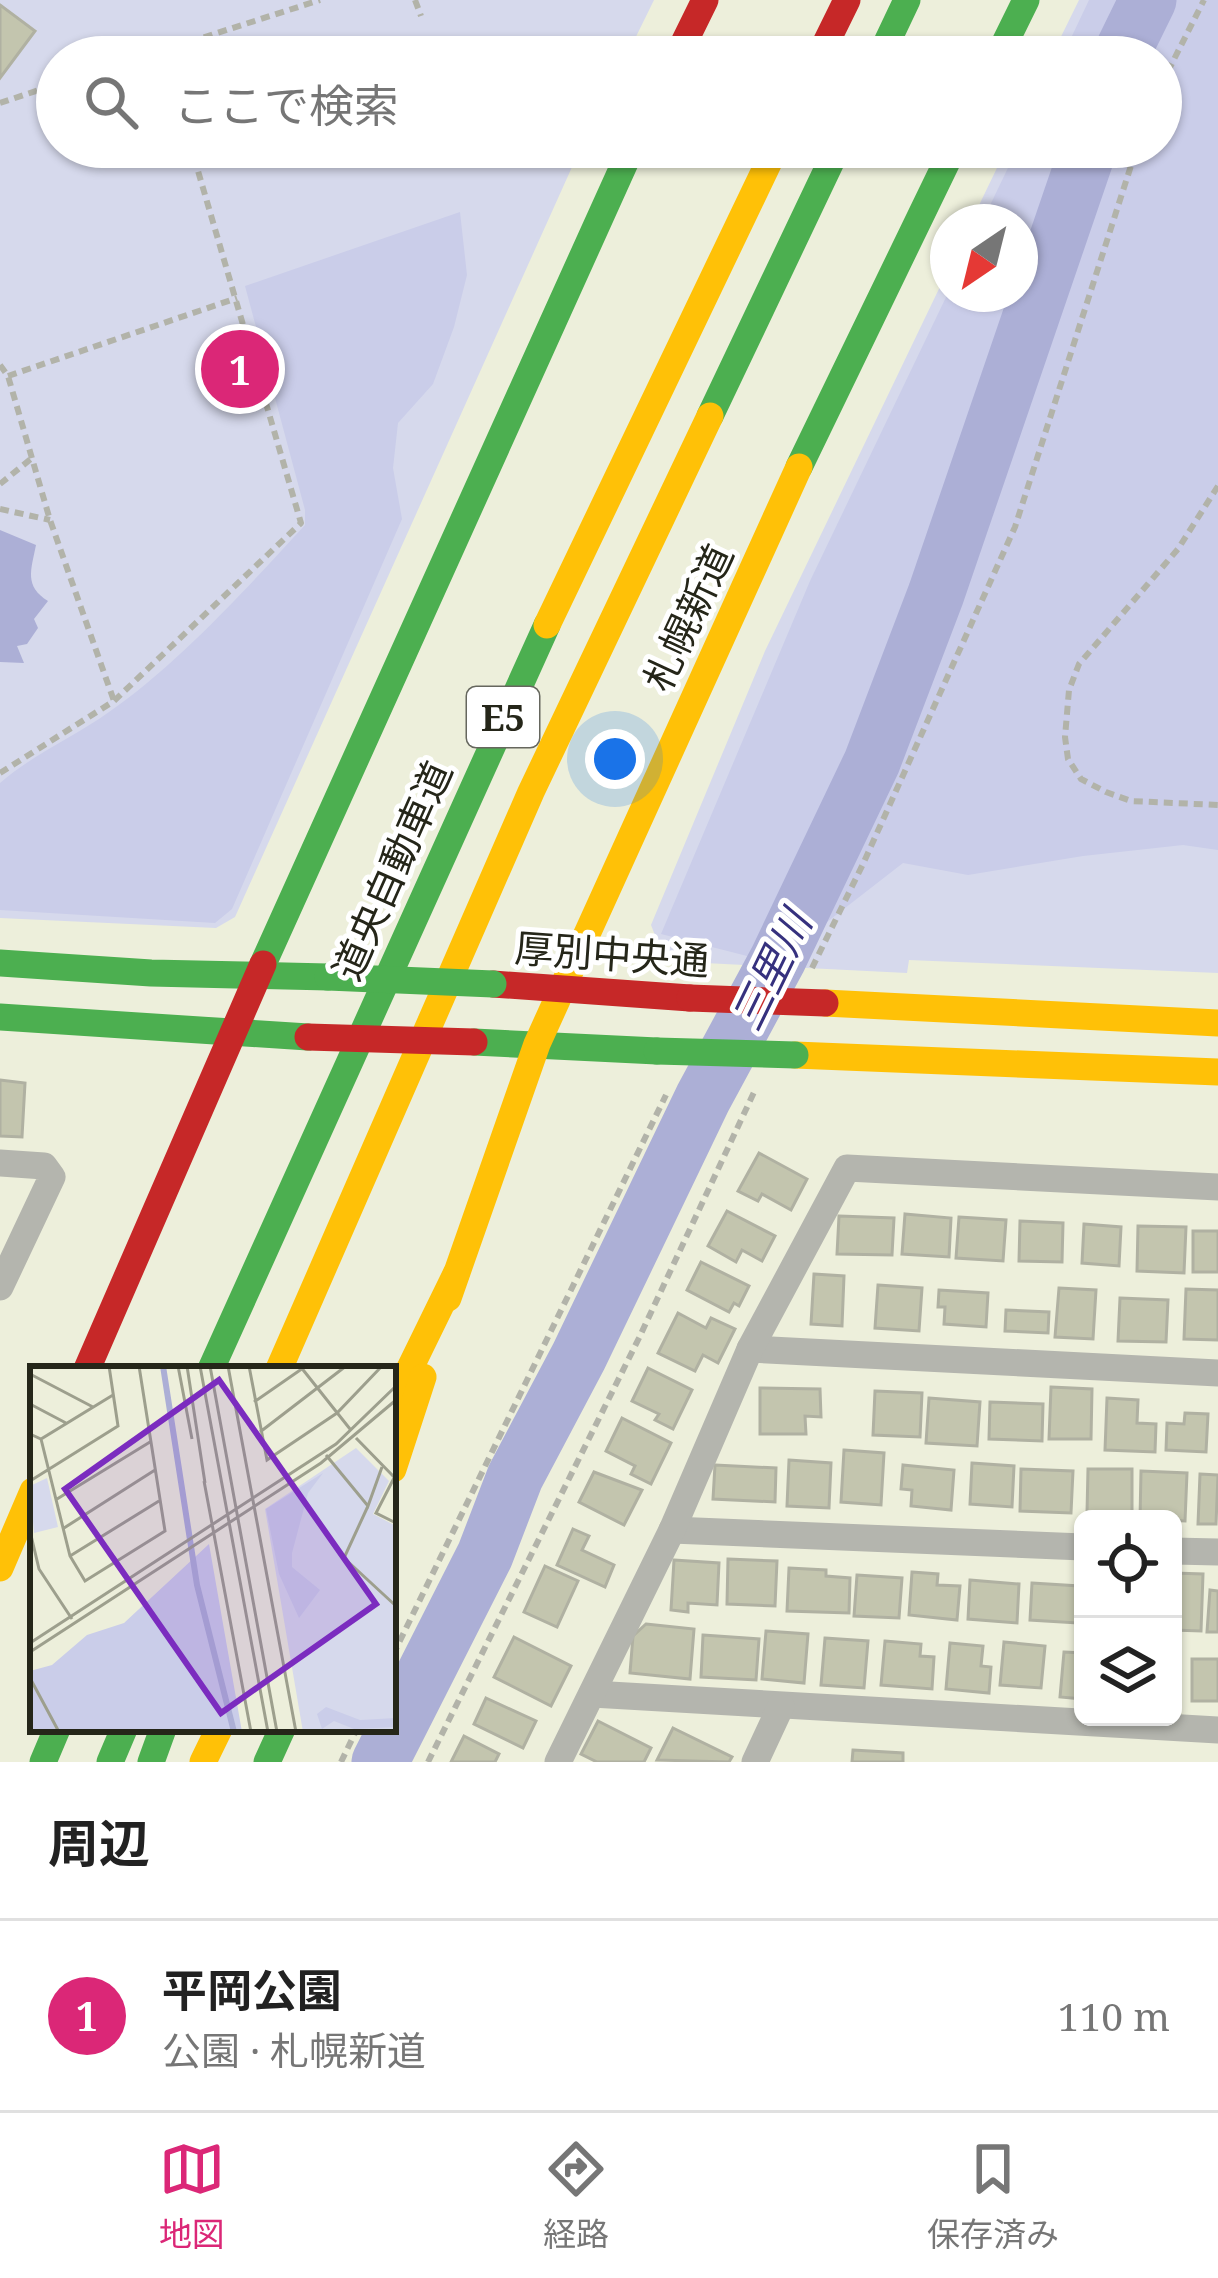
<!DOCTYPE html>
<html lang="ja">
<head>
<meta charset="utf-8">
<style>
  :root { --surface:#fff; --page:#f2f2f2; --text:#222; --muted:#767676; --line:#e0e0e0; --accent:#db2777 }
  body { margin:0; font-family:"Noto Serif","Noto Sans JP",serif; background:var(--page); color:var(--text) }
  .controls { position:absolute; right:36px; bottom:36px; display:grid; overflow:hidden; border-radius:18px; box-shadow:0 3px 9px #0004 }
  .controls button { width:108px; height:108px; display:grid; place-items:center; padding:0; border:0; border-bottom:3px solid var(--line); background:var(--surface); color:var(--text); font:60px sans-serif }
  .compass { position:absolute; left:930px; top:204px; width:108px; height:108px; border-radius:50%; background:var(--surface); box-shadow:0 3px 9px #0004; rotate:215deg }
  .you { position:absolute; left:615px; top:759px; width:42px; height:42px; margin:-30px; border:9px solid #fff; border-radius:50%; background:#1a73e8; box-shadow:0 0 0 18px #1a73e833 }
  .badge { display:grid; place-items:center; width:78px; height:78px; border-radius:50%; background:var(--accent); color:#fff; font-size:39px; font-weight:700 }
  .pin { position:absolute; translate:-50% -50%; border:6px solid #fff; box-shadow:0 3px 12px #0006 }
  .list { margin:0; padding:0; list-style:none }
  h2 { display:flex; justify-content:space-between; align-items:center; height:156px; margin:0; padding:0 48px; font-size:51px }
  h2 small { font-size:39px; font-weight:400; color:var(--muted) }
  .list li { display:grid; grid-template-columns:78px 1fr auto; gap:36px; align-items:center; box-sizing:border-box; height:192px; padding:0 48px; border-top:3px solid var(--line) }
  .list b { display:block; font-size:45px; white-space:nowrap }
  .list p { margin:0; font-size:39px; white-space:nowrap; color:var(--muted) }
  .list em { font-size:39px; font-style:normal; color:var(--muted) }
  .icon { flex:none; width:66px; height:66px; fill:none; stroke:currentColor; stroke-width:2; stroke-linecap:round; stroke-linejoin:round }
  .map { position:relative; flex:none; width:1218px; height:1762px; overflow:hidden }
  .search { position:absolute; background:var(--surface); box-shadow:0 3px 9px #0004; left:36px; right:36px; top:36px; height:132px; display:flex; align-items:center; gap:30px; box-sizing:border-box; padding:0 42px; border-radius:66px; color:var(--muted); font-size:45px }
  .sheet { height:348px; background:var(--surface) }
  nav { display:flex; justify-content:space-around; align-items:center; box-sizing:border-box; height:168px; border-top:3px solid var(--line); background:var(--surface); font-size:33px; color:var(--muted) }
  nav a { display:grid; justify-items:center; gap:6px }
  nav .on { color:var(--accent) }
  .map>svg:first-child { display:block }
</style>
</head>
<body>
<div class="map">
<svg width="1218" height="1762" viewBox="0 0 1218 1762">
  <rect width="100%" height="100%" fill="#edefdb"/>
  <!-- green -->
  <g fill="#d6d9ec">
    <path d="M0 0H654L626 57H57V147H581L235 917 216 928 0 918Z"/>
    <path d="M1079 0H1218V973L909 960 907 973 665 961 651 925 765 651 948 270V294H1020V222H971L1007 147H1161V57H1051Z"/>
  </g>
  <!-- forest -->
  <g fill="#cacde9">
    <path d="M1089 0H1218V850L1183 845 1083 856 968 875 903 863 809 936 747 956 661 934 810 581 948 293 1020 294V222H982L1018 147H1161V57H1062Z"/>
    <path d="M460 212 467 275 454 327 433 384 398 423 393 468 402 519 232 909 215 923 0 910V783C32 755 74 737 109 712 178 664 248 587 305 525V510L245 286Z"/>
  </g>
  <!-- water -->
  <path fill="#acafd6" d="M0 530 36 545C31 570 24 586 48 601L34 619 38 628 27 644 17 646 24 663 0 662Z"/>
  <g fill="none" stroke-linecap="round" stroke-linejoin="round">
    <!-- river -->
    <g stroke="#acafd6" stroke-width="57">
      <path d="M1120 57 1148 0"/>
      <path d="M380 1762 485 1555 515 1477 579 1356 703 1098 778 959 872 762 936 594 1089 147"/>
    </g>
  </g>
  <!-- building -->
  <g fill="#c3c5ae" stroke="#b0b1a2" stroke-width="3">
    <path d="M0 5 35 31 0 78Z"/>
    <path d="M0 1080 25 1083 22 1137 0 1136Z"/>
    <path d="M759 1153 807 1179 791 1210 762 1194 758 1201 738 1191Z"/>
    <path d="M727 1211 775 1236 762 1261 742 1250 736 1262 708 1246Z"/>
    <path d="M905 1214 951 1218 949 1257 902 1254Z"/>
    <path d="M839 1216 894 1218 892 1255 837 1254Z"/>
    <path d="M959 1217 1006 1220 1003 1261 956 1258Z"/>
    <path d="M1020 1221 1063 1223 1062 1262 1019 1261Z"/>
    <path d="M1084 1224 1121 1227 1119 1266 1082 1263Z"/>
    <path d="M1138 1226 1186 1227 1184 1273 1137 1271Z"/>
    <rect x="1193" y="1231" width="25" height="41"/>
    <path d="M701 1262 749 1286 739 1306 734 1303 729 1312 687 1290Z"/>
    <path d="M814 1274 844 1276 842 1326 811 1324Z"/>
    <path d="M878 1285 922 1288 919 1331 875 1328Z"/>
    <path d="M1059 1288 1096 1290 1093 1339 1055 1337Z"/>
    <path d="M1186 1289 1218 1290V1340L1184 1339Z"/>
    <path d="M939 1290 988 1293 986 1327 944 1324 945 1307H938Z"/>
    <path d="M1120 1298 1168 1300 1166 1342 1118 1341Z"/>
    <path d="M1006 1310 1049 1312 1048 1333 1005 1331Z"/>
    <path d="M678 1313 706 1328 711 1318 735 1329 718 1363 703 1355 695 1371 658 1353Z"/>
    <path d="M648 1368 692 1390 673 1429 655 1420 659 1414 632 1401Z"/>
    <path d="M1051 1387 1092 1389 1091 1439H1049Z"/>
    <path d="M760 1388 820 1389 821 1417 805 1416 806 1434H760Z"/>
    <path d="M875 1391 922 1393 920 1437 873 1435Z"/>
    <path d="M929 1398 980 1402 977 1446 926 1443Z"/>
    <path d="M1107 1398 1138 1400 1137 1423 1156 1424 1155 1452 1105 1450Z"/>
    <path d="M990 1402 1043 1404 1042 1441 989 1439Z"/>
    <path d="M1185 1413 1208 1414 1206 1452 1166 1450 1167 1423 1184 1424Z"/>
    <path d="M622 1418 671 1443 651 1484 631 1474 635 1466 606 1451Z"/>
    <path d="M844 1450 884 1453 881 1505 841 1502Z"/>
    <path d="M789 1460 831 1463 829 1508 787 1506Z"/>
    <path d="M972 1463 1014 1466 1012 1507 970 1504Z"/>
    <path d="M715 1465 776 1468 775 1502 713 1499Z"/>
    <path d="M903 1465 954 1470 951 1510 911 1506 912 1490 901 1489Z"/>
    <path d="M1021 1469 1073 1471 1071 1513 1020 1511Z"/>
    <path d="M1088 1469H1132V1514L1087 1513Z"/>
    <path d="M1141 1471 1187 1473 1185 1521 1140 1519Z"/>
    <path d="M594 1472 642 1490 624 1525 579 1502Z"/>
    <path d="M1200 1474 1218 1475 1216 1524H1198Z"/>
    <path d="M573 1529 589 1536 582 1550 614 1565 605 1587 557 1565Z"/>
    <path d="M728 1559 777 1561 775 1606 727 1604Z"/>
    <path d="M674 1560 719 1563 717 1605 688 1603V1612L671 1610Z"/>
    <path d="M545 1566 578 1581 557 1627 524 1612Z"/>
    <path d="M789 1568 826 1570V1576L850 1578 849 1613 787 1611Z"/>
    <path d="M912 1572 938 1574 937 1585 960 1586 957 1620 909 1615Z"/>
    <path d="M1173 1573 1203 1574 1201 1631 1173 1630Z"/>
    <path d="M857 1575 902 1578 899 1618 854 1616Z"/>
    <path d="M970 1580 1019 1584 1017 1623 968 1619Z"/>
    <path d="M1032 1583 1079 1586 1077 1623 1030 1620Z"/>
    <path d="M1210 1590 1218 1591V1632H1207Z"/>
    <path d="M646 1624 694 1629 690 1679 630 1673 633 1636Z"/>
    <path d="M766 1631 808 1634 804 1683 762 1679Z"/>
    <path d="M703 1635 759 1639 756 1680 701 1677Z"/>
    <path d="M514 1637 571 1666 551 1706 494 1677Z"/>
    <path d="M825 1638 868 1641 864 1688 821 1685Z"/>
    <path d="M885 1641 921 1644 920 1656 934 1657 932 1689 881 1685Z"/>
    <path d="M1004 1642 1045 1646 1041 1688 1000 1685Z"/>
    <path d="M950 1643 983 1646 981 1666 991 1667 989 1693 946 1689Z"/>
    <path d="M1064 1652 1083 1653V1699L1060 1697Z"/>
    <rect x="1192" y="1659" width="26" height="42"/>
    <path d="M486 1698 536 1721 523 1748 474 1724Z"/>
    <path d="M598 1721 651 1748 644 1762H597L581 1754Z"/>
    <path d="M673 1728 732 1757 729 1762 657 1760Z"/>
    <path d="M464 1736 499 1754 495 1762H451Z"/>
    <path d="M853 1750 903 1753V1762H852Z"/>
  </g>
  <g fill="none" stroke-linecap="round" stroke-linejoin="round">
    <!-- path -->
    <g stroke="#b2b3a9" stroke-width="6" stroke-dasharray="9 6" stroke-linecap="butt">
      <path d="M415 0 421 16"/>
      <path d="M161 51 320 0"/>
      <path d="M142 57 161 51 163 57"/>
      <path d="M1161 85 1204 0"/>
      <path d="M0 103 57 84"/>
      <path d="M0 365 8 376 50 520 114 701"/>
      <path d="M8 376 237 298"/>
      <path d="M0 484 32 458"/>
      <path d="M1218 486 1178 549 1079 664 1069 690 1065 737 1068 759 1081 779 1106 792 1131 801 1218 805"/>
      <path d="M0 509 50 520"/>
      <path d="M0 773 114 701 301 523 191 147"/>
      <path d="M812 968 863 864 1015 527 1137 147"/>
      <path d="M393 1655 666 1095"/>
      <path d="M341 1762 357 1729"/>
      <path d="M428 1762 639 1338 756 1088"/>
    </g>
    <!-- street -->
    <g stroke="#b4b5ae" stroke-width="27">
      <path d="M0 1163 44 1166 52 1177 0 1287"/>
      <path d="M750 1349 1218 1373"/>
      <path d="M672 1530 1083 1547"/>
      <path d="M1173 1551 1218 1552"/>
      <path d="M592 1694 1218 1730"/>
      <path d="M558 1762 672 1530 750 1349 847 1168 1218 1187"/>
      <path d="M755 1762 781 1706"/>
    </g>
    <!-- fast -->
    <g stroke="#4caf50" stroke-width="27">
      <path d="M880 57 907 0"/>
      <path d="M998 57 1026 0"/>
      <path d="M710 416 838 147"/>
      <path d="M799 467 954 147"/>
      <path d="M0 963 151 973 328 977"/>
      <path d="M263 964 632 147"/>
      <path d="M0 1017 308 1037"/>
      <path d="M474 1042 657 1051"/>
      <path d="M211 1369 547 625"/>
      <path d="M43 1762 57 1729"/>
      <path d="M110 1762 124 1729"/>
      <path d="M151 1762 163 1729"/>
      <path d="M267 1762 282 1729"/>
    </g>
    <!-- slow -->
    <g stroke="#ffc107" stroke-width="27">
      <path d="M547 625 776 147"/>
      <path d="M825 1003 1218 1023"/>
      <path d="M795 1055 1218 1072"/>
      <path d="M448 1298 537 1044 799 467"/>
      <path d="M279 1369 531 792 710 416"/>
      <path d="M393 1403 456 1274"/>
      <path d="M393 1469 423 1377"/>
      <path d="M0 1568 33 1491"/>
      <path d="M203 1762 219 1729"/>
    </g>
    <!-- jam -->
    <g stroke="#c62828" stroke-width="27">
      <path d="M677 57 705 0"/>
      <path d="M819 57 847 0"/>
      <path d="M493 984 690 998"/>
      <path d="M87 1369 263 964"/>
    </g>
    <!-- fast-bridge -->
    <g stroke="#4caf50" stroke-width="27">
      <path d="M328 977 493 984"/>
      <path d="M657 1051 795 1055"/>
    </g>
    <!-- jam-bridge -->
    <g stroke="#c62828" stroke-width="27">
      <path d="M690 998 825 1003"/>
      <path d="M308 1037 474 1042"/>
    </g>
  </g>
  <g text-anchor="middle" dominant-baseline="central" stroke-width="10" stroke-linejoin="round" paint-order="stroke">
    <!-- shield labels -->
    <rect fill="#fff" stroke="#66675e" stroke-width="3" x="467" y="687" width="72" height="60" rx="9"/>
    <g font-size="36" font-weight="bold" fill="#252619">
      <text x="503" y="717">E5</text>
    </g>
    <!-- street labels -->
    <g font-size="39" fill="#252619" stroke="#fff">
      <text transform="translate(687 617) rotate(-65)">札幌新道</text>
      <text transform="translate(391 870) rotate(-66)">道央自動車道</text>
      <text transform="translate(612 953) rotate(4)">厚別中央通</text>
    </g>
    <!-- water labels -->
    <g font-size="42" font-style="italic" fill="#36317e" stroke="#fff">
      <text transform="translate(770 970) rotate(-64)">三里川</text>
    </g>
  </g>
  <!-- overview -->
  <g transform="translate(30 1366)">
    <rect width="366" height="366" fill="#edefdb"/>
    <path d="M326 82 359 115 343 148 366 160V366H273L235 143ZM17 112 28 161 4 167 0 120Z" fill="#d6d9ec"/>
    <path d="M293 107 278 127 262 187V201L290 224 269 252 249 208 236 143ZM179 178 212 366H0V305L22 299 57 269 94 257ZM296 341 330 354 366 352V361L324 363 304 355 292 363 287 348Z" fill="#cacde9"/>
    <path fill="none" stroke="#acafd6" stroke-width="6" d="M133 0 167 219 204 366"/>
    <path fill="none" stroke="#9d9f8d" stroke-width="3" d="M148 0 162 73M157 0 175 117M170 0 238 366M180 0 247 366M198 0 266 366M219 0 237 94 307 47 352 0M270 0 320 63M0 8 63 41M224 36 276 0M0 38 36 57M230 66 316 0M0 68 11 73 83 29M326 72 365 112M11 73 40 190 55 215 135 165 109 0M296 89 338 140 352 101M364 112 346 147 366 157M0 115 88 60 79 0M174 115 221 366M27 133 120 76M338 140 314 192 366 240M34 162 125 104M0 165 9 203 42 253M40 190 129 135M0 277 306 78 366 20M0 286 291 97 366 34M0 312 29 366"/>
    <path fill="#7b2cbf" fill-opacity="0.15" stroke="#7b2cbf" stroke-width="6" d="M189 14 346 238 191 347 35 123Z"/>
    <rect width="366" height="366" fill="none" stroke="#252619" stroke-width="6"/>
  </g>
</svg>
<div class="controls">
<button><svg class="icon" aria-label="locate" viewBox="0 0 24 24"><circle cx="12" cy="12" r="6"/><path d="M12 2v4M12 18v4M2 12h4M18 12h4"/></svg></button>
<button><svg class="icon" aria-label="layers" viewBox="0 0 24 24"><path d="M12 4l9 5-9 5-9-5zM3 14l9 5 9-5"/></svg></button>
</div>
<svg class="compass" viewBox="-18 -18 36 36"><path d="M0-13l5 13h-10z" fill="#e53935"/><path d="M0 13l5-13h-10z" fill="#767676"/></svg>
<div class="you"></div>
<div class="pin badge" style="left:240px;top:369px">1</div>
<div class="search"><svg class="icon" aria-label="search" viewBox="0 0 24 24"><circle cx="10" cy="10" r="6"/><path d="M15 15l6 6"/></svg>ここで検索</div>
</div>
<section class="sheet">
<h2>周辺<small></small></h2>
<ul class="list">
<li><span class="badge">1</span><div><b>平岡公園</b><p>公園 · 札幌新道</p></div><em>110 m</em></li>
</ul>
</section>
<nav>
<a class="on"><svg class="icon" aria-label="map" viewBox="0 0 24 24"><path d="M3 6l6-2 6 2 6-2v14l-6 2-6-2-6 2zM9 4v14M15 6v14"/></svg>地図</a>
<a><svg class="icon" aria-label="directions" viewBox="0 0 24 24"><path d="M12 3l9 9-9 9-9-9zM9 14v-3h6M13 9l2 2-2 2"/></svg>経路</a>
<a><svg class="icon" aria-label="saved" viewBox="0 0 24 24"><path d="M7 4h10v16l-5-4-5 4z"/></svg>保存済み</a>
</nav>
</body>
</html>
